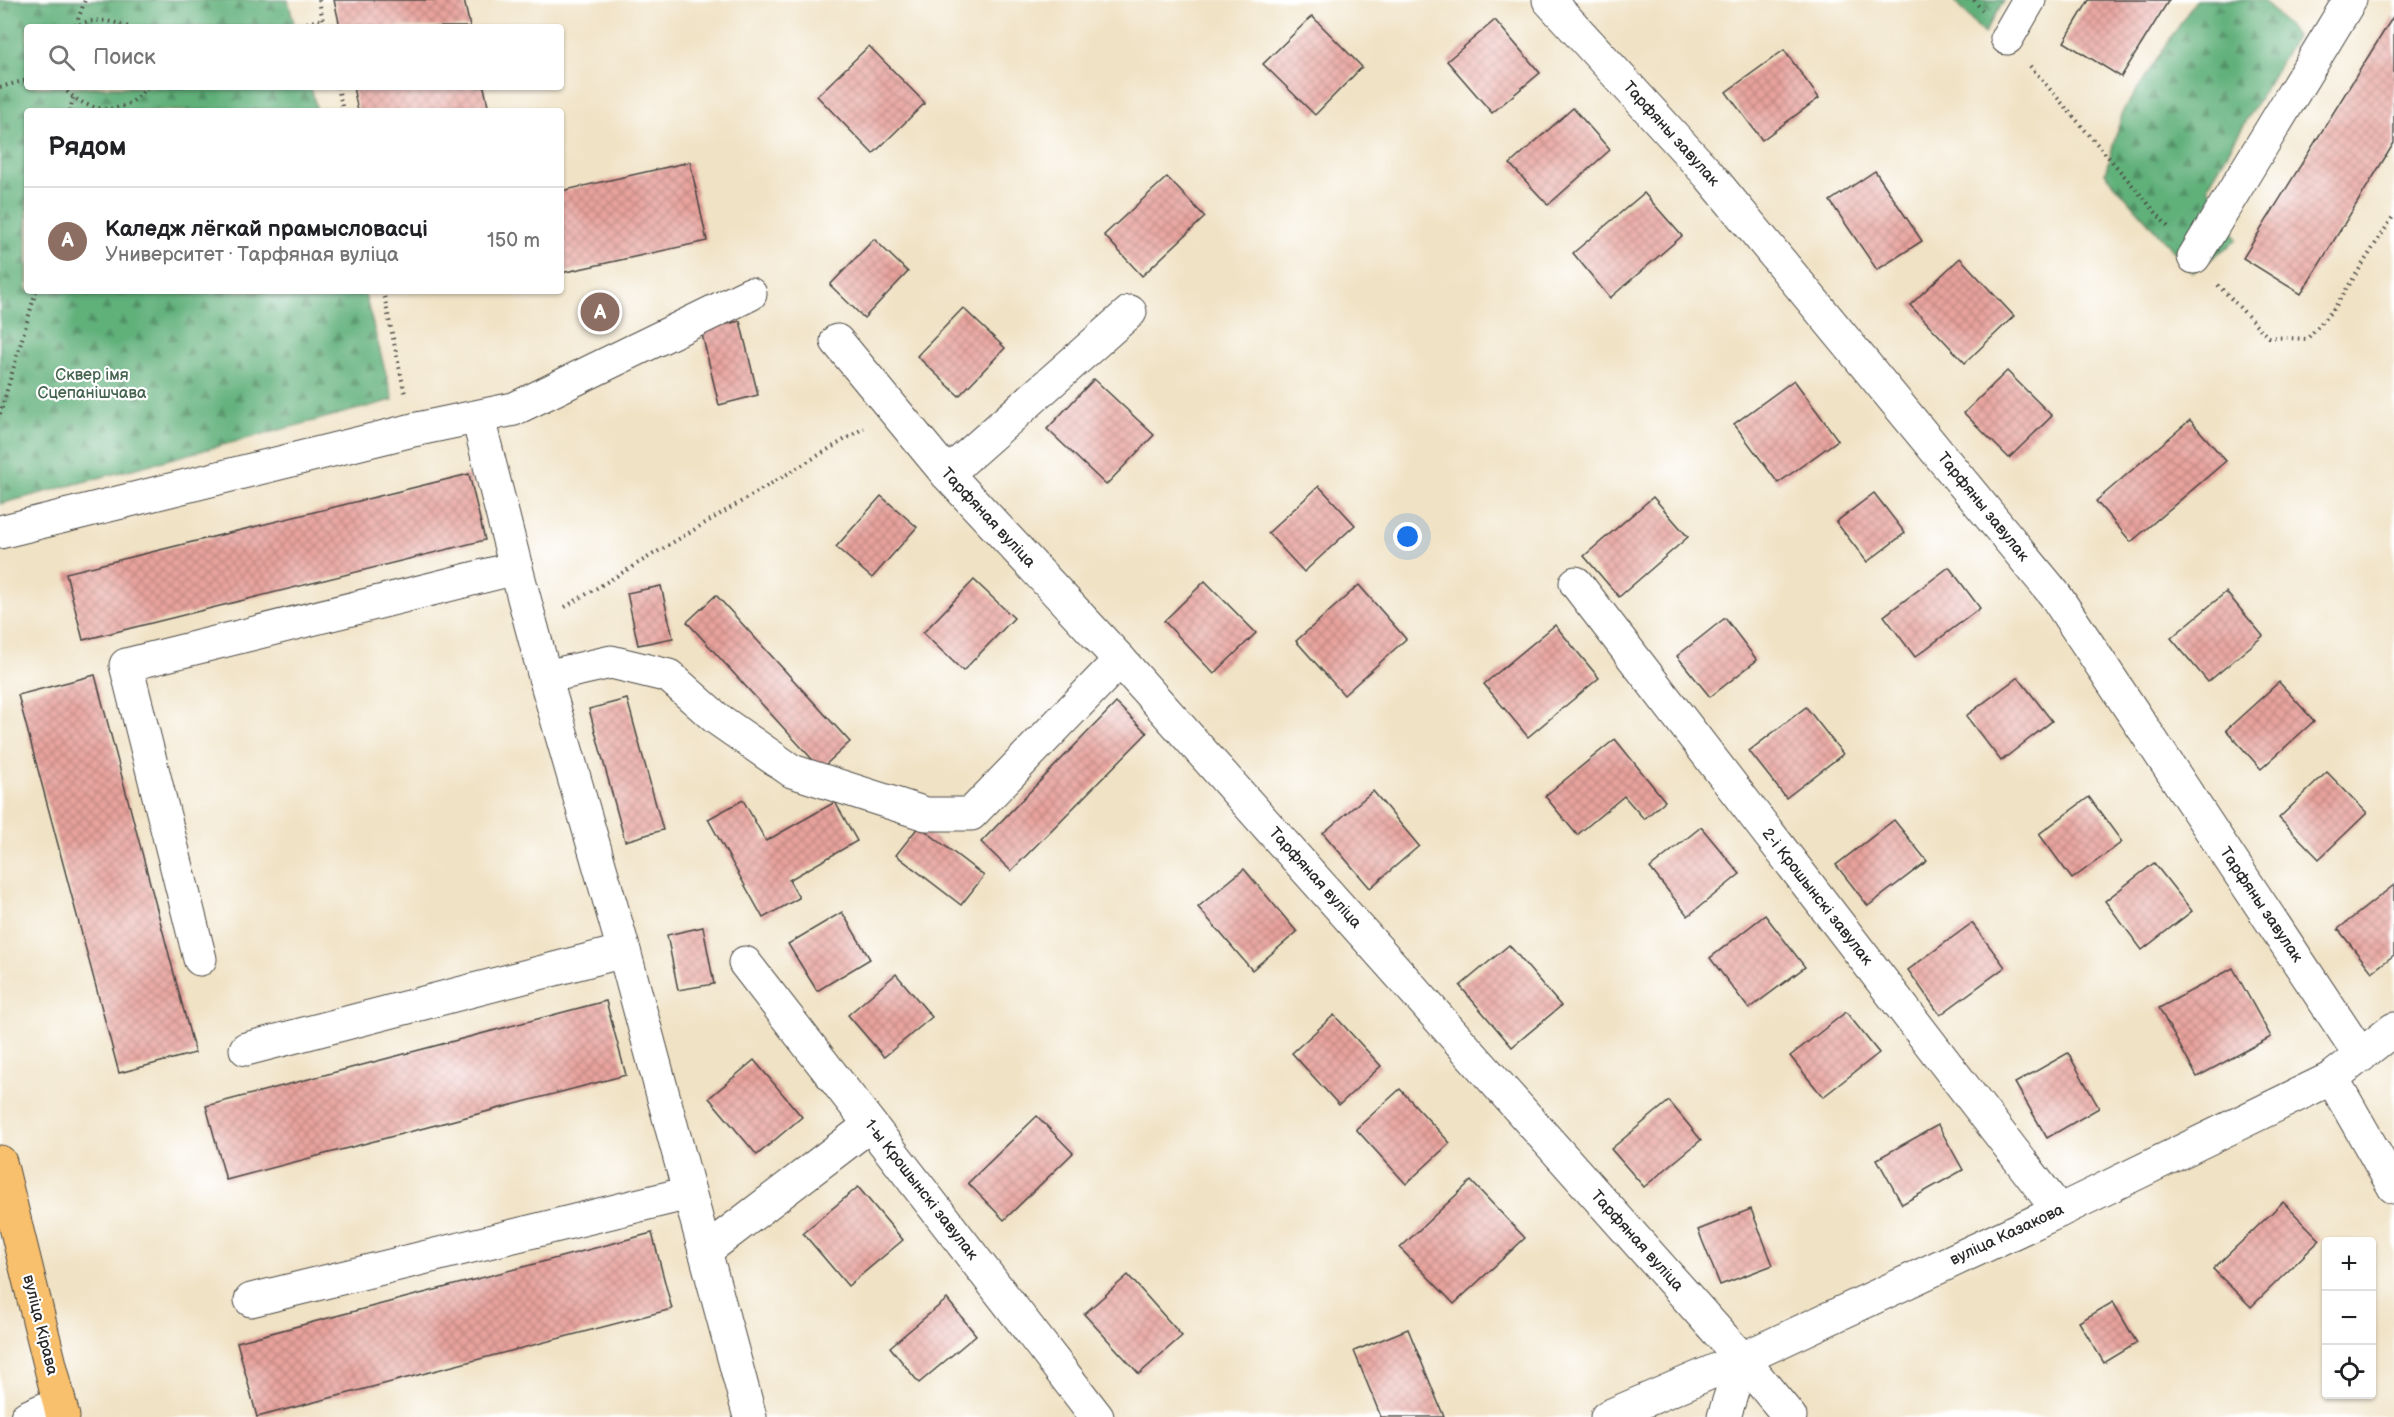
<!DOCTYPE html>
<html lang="ru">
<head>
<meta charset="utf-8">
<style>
  :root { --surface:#fff; --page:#f6f6f6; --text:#202124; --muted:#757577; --line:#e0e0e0; --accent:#d1495b }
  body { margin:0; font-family:"Balsamiq Sans",sans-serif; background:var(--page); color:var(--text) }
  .controls { position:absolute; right:18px; bottom:18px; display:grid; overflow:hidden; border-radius:6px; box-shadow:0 2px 4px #0004 }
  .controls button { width:54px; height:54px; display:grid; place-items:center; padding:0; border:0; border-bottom:2px solid var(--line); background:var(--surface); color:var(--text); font:30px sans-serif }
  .you { position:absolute; left:1408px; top:537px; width:21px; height:21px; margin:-15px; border:4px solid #fff; border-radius:50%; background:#1a73e8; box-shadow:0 0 0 9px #1a73e833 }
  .badge { display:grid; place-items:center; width:39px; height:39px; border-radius:50%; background:var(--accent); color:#fff; font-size:20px; font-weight:700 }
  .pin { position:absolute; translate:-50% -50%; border:3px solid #fff; box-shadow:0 2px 6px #0006 }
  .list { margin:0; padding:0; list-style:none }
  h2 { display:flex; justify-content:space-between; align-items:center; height:78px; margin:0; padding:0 24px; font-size:26px }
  h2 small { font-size:20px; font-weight:400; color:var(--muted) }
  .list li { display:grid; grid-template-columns:39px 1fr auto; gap:18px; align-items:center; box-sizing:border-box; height:108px; padding:0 24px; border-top:2px solid var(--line) }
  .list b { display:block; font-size:22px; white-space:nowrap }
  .list p { margin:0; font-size:20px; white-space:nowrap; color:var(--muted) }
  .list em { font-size:20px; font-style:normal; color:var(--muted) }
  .icon { flex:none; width:33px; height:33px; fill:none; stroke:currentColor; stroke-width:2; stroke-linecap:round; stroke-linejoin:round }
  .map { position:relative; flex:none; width:2394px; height:1417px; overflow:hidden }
  .search { position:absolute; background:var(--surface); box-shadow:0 2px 4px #0004; left:24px; top:24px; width:540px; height:66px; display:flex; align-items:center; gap:15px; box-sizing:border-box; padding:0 21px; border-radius:6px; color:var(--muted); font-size:22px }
  .panel { position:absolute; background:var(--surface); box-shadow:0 2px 4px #0004; left:24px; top:108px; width:540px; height:186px; border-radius:6px }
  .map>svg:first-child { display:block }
</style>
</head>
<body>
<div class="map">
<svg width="2394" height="1417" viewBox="0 0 2394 1417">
  <defs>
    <pattern id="forest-firs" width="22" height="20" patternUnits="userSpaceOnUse" patternTransform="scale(1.5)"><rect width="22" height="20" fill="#60b07a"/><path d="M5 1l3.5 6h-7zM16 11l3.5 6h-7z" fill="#4f8f64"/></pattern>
    <pattern id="building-cross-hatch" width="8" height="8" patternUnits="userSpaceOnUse" patternTransform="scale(1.5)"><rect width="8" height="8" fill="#e9a39d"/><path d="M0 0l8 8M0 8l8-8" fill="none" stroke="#bd8580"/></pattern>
  </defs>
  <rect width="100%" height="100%" fill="#fff"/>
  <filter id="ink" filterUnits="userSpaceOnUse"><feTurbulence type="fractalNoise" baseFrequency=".0167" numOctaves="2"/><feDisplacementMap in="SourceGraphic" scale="12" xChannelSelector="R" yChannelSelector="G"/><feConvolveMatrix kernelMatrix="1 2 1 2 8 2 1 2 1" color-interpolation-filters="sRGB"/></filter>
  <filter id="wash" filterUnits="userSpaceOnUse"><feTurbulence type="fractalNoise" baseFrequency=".008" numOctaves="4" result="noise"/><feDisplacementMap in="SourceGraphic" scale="24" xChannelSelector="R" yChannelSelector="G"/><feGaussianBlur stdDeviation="1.35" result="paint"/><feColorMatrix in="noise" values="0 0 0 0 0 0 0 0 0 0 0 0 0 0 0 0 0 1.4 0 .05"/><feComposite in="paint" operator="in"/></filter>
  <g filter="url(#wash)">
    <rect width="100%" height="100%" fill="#f0e2c5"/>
    <!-- forest -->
    <g fill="url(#forest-firs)" stroke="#466e52" stroke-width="1.5">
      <path d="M0 0H288L295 27H27V87H311L317 111H27V291H364L393 400 0 504Z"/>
      <path d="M1954 0H2004L1984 34Z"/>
      <path d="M2196 0H2264L2296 36 2208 186 2237 240 2192 272 2105 173 2123 111Z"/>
    </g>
    <g id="blocks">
      <!-- building -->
      <g fill="url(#building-cross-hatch)">
        <path d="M334 0H464L470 27H340Z"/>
        <path d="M2089 0H2169L2121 77 2064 42Z"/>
        <path d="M2394 15V143L2301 294 2243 258Z"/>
        <path d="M1312 16 1362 67 1315 115 1263 64Z"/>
        <path d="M1495 20 1540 73 1492 113 1447 61Z"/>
        <path d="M869 46 925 103 873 154 817 96Z"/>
        <path d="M1784 50 1819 98 1762 140 1726 92Z"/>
        <path d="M353 87H484L489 111H358Z"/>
        <path d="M1573 108 1610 150 1548 205 1510 164Z"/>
        <path d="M690 162 707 241 561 273V191Z"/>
        <path d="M1875 171 1922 241 1877 270 1830 201Z"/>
        <path d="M1167 177 1205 217 1142 276 1104 235Z"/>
        <path d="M1644 193 1682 236 1610 298 1573 253Z"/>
        <path d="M874 239 908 272 864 318 830 285Z"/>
        <path d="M1960 258 2014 316 1965 363 1910 305Z"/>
        <path d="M963 308 1005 348 959 396 917 356Z"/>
        <path d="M740 321 758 395 719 405 701 330Z"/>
        <path d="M2007 371 2052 416 2009 458 1964 413Z"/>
        <path d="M1094 379 1154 435 1106 485 1047 429Z"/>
        <path d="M1794 380 1838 440 1778 483 1734 424Z"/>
        <path d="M2190 420 2226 461 2131 542 2096 501Z"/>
        <path d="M469 474 485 540 83 640 66 573Z"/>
        <path d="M1319 486 1355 525 1304 572 1268 533Z"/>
        <path d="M1874 493 1905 533 1867 562 1836 522Z"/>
        <path d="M881 496 917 527 872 578 836 547Z"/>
        <path d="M1653 497 1688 537 1619 597 1584 556Z"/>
        <path d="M1949 567 1980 608 1915 657 1884 616Z"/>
        <path d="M974 580 1014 618 963 671 923 633Z"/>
        <path d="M1205 581 1256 633 1214 674 1164 621Z"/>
        <path d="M1359 585 1406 639 1344 695 1296 641Z"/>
        <path d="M661 586 673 638 638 645 627 593Z"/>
        <path d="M2226 592 2263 636 2208 682 2171 638Z"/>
        <path d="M716 595 850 742 821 769 687 622Z"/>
        <path d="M1725 618 1757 660 1710 697 1677 656Z"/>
        <path d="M1555 625 1599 678 1528 737 1484 684Z"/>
        <path d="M95 675 195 1053 119 1073 18 695Z"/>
        <path d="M2018 677 2052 721 2001 761 1966 716Z"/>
        <path d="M2279 682 2314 721 2261 769 2226 730Z"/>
        <path d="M627 699 663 830 625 841 589 709Z"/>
        <path d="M1116 703 1147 733 1011 871 981 842Z"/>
        <path d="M1806 707 1843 754 1786 798 1749 751Z"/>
        <path d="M1615 739 1665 801 1644 819 1624 796 1577 835 1545 796Z"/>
        <path d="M2327 772 2367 813 2319 859 2279 818Z"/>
        <path d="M1373 791 1419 846 1370 888 1323 833Z"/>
        <path d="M2089 797 2122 842 2072 879 2039 834Z"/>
        <path d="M743 800 766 841 835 802 857 841 789 880 799 898 763 918 708 819Z"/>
        <path d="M1894 820 1927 861 1868 906 1836 865Z"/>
        <path d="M919 826 984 876 961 905 896 855Z"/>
        <path d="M1701 827 1740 874 1688 916 1650 868Z"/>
        <path d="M2154 863 2192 911 2142 950 2105 901Z"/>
        <path d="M1244 869 1297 932 1252 970 1198 907Z"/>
        <path d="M2394 885V955L2372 972 2338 929Z"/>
        <path d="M842 912 870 959 817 991 788 944Z"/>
        <path d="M1765 915 1805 967 1749 1009 1710 958Z"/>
        <path d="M1972 923 2005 967 1940 1015 1908 970Z"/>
        <path d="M703 927 714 984 678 990 667 935Z"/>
        <path d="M1509 945 1561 1006 1512 1047 1460 986Z"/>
        <path d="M2233 968 2271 1037 2197 1077 2159 1008Z"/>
        <path d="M896 974 932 1017 884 1057 848 1015Z"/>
        <path d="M606 1001 626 1075 226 1180 206 1106Z"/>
        <path d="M1846 1012 1879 1053 1823 1097 1790 1056Z"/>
        <path d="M1334 1015 1381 1066 1339 1105 1292 1053Z"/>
        <path d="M2068 1053 2099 1108 2047 1138 2015 1083Z"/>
        <path d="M754 1060 802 1117 757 1155 709 1098Z"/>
        <path d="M1400 1089 1450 1143 1406 1184 1356 1129Z"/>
        <path d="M1669 1101 1701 1140 1644 1187 1611 1149Z"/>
        <path d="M1037 1116 1073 1153 1004 1220 968 1183Z"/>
        <path d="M1938 1125 1963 1170 1902 1204 1877 1159Z"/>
        <path d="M1471 1181 1525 1238 1454 1304 1400 1248Z"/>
        <path d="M858 1187 903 1240 848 1286 803 1233Z"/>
        <path d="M2283 1202 2320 1240 2251 1307 2213 1269Z"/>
        <path d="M1751 1209 1773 1265 1720 1285 1698 1230Z"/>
        <path d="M652 1233 672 1309 257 1417 237 1342Z"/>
        <path d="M1128 1275 1182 1336 1139 1374 1084 1314Z"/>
        <path d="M947 1299 976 1335 919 1383 890 1347Z"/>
        <path d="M2113 1302 2137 1343 2104 1363 2079 1322Z"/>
        <path d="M1408 1329 1444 1417H1381L1354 1351Z"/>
      </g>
    </g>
  </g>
  <g filter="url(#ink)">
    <use href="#blocks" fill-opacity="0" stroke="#494642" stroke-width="1.5"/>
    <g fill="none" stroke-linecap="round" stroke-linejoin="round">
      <defs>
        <g id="minor">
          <path d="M1549 0 1709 175 2055 595 2361 1056"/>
          <path d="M2007 38 2029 0"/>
          <path d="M2194 257 2350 0"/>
          <path d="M837 341 947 474 1120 660 1742 1359 1790 1417"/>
          <path d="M947 474 1130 312"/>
          <path d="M0 532 413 430 514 409 750 294"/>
          <path d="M516 568 545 677 624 951 750 1417"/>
          <path d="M1576 583 2059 1211"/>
          <path d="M545 677 611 662 669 676 716 718 792 771 926 814H971L1120 660"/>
          <path d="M200 959 126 665 516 568 478 418"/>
          <path d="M745 963 1097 1417"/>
          <path d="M246 1049 624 951"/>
          <path d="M2332 1078 2394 1187"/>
          <path d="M705 1251 870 1125"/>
          <path d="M251 1300 689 1193"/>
          <path d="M27 1417 59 1403"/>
          <path d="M1607 1417 1742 1359 2059 1211 2332 1078 2394 1029"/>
          <path d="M1724 1417 1742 1359"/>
        </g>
        <path id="major" d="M0 1162 63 1417"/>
      </defs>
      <!-- minor casing -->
      <use href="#minor" stroke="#494642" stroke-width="35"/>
      <!-- major casing -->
      <use href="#major" stroke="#494642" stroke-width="35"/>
      <!-- path -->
      <g stroke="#494642" stroke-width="4" stroke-dasharray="1.5 4.5" stroke-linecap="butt">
        <path d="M319 0 324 27"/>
        <path d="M1974 0 1982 10"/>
        <path d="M76 25 85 0"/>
        <path d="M74 27C92 17 110 20 129 27"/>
        <path d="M289 27 323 19"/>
        <path d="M2030 66 2170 229"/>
        <path d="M0 87 27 80"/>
        <path d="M63 87C86 114 125 118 147 87"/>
        <path d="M338 87 343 111"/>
        <path d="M70 111 73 98"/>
        <path d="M2218 285 2268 337 2307 339 2335 307 2394 215"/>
        <path d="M383 291 405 394"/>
        <path d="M0 414 36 291"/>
        <path d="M565 607 864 428"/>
      </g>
      <!-- minor -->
      <use href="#minor" stroke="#fff" stroke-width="33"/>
      <!-- major -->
      <use href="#major" stroke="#f8bf6c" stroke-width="33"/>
    </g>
  </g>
  <g text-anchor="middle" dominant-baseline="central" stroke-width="4.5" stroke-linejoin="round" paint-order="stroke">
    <!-- street labels -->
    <g font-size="16" fill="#2b2b2b" stroke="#fff">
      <text transform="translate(1671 134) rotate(48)">Тарфяны завулак</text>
      <text transform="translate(1983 507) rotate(51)">Тарфяны завулак</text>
      <text transform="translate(988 518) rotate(47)">Тарфяная вуліца</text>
      <text transform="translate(1315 878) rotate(48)">Тарфяная вуліца</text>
      <text transform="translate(1817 897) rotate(52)">2-і Крошынскі завулак</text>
      <text transform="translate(2261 905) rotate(56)">Тарфяны завулак</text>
      <text transform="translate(921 1190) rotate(52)">1-ы Крошынскі завулак</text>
      <text transform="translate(2007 1235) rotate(-25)">вуліца Казакова</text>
      <text transform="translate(1637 1241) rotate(48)">Тарфяная вуліца</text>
      <text transform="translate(40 1325) rotate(76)">вуліца Кірава</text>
    </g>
    <!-- park labels -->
    <g font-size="16" fill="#45634e" stroke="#fff">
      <text x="92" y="375">Сквер імя<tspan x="92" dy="18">Сцепанішчава</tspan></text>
    </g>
  </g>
</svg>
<div class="controls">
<button>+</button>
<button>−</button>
<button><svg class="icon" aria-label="locate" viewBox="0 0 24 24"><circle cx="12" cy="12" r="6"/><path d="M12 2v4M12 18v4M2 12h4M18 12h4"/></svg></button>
</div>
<div class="you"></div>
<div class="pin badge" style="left:600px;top:312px;background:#8d6e63">A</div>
<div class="search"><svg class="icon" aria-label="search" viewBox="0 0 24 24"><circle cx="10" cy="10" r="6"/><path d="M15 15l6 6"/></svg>Поиск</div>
<section class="panel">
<h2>Рядом<small></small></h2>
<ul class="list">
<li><span class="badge" style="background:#8d6e63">A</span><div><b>Каледж лёгкай прамысловасці</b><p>Университет · Тарфяная вуліца</p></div><em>150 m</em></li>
</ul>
</section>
</div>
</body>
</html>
